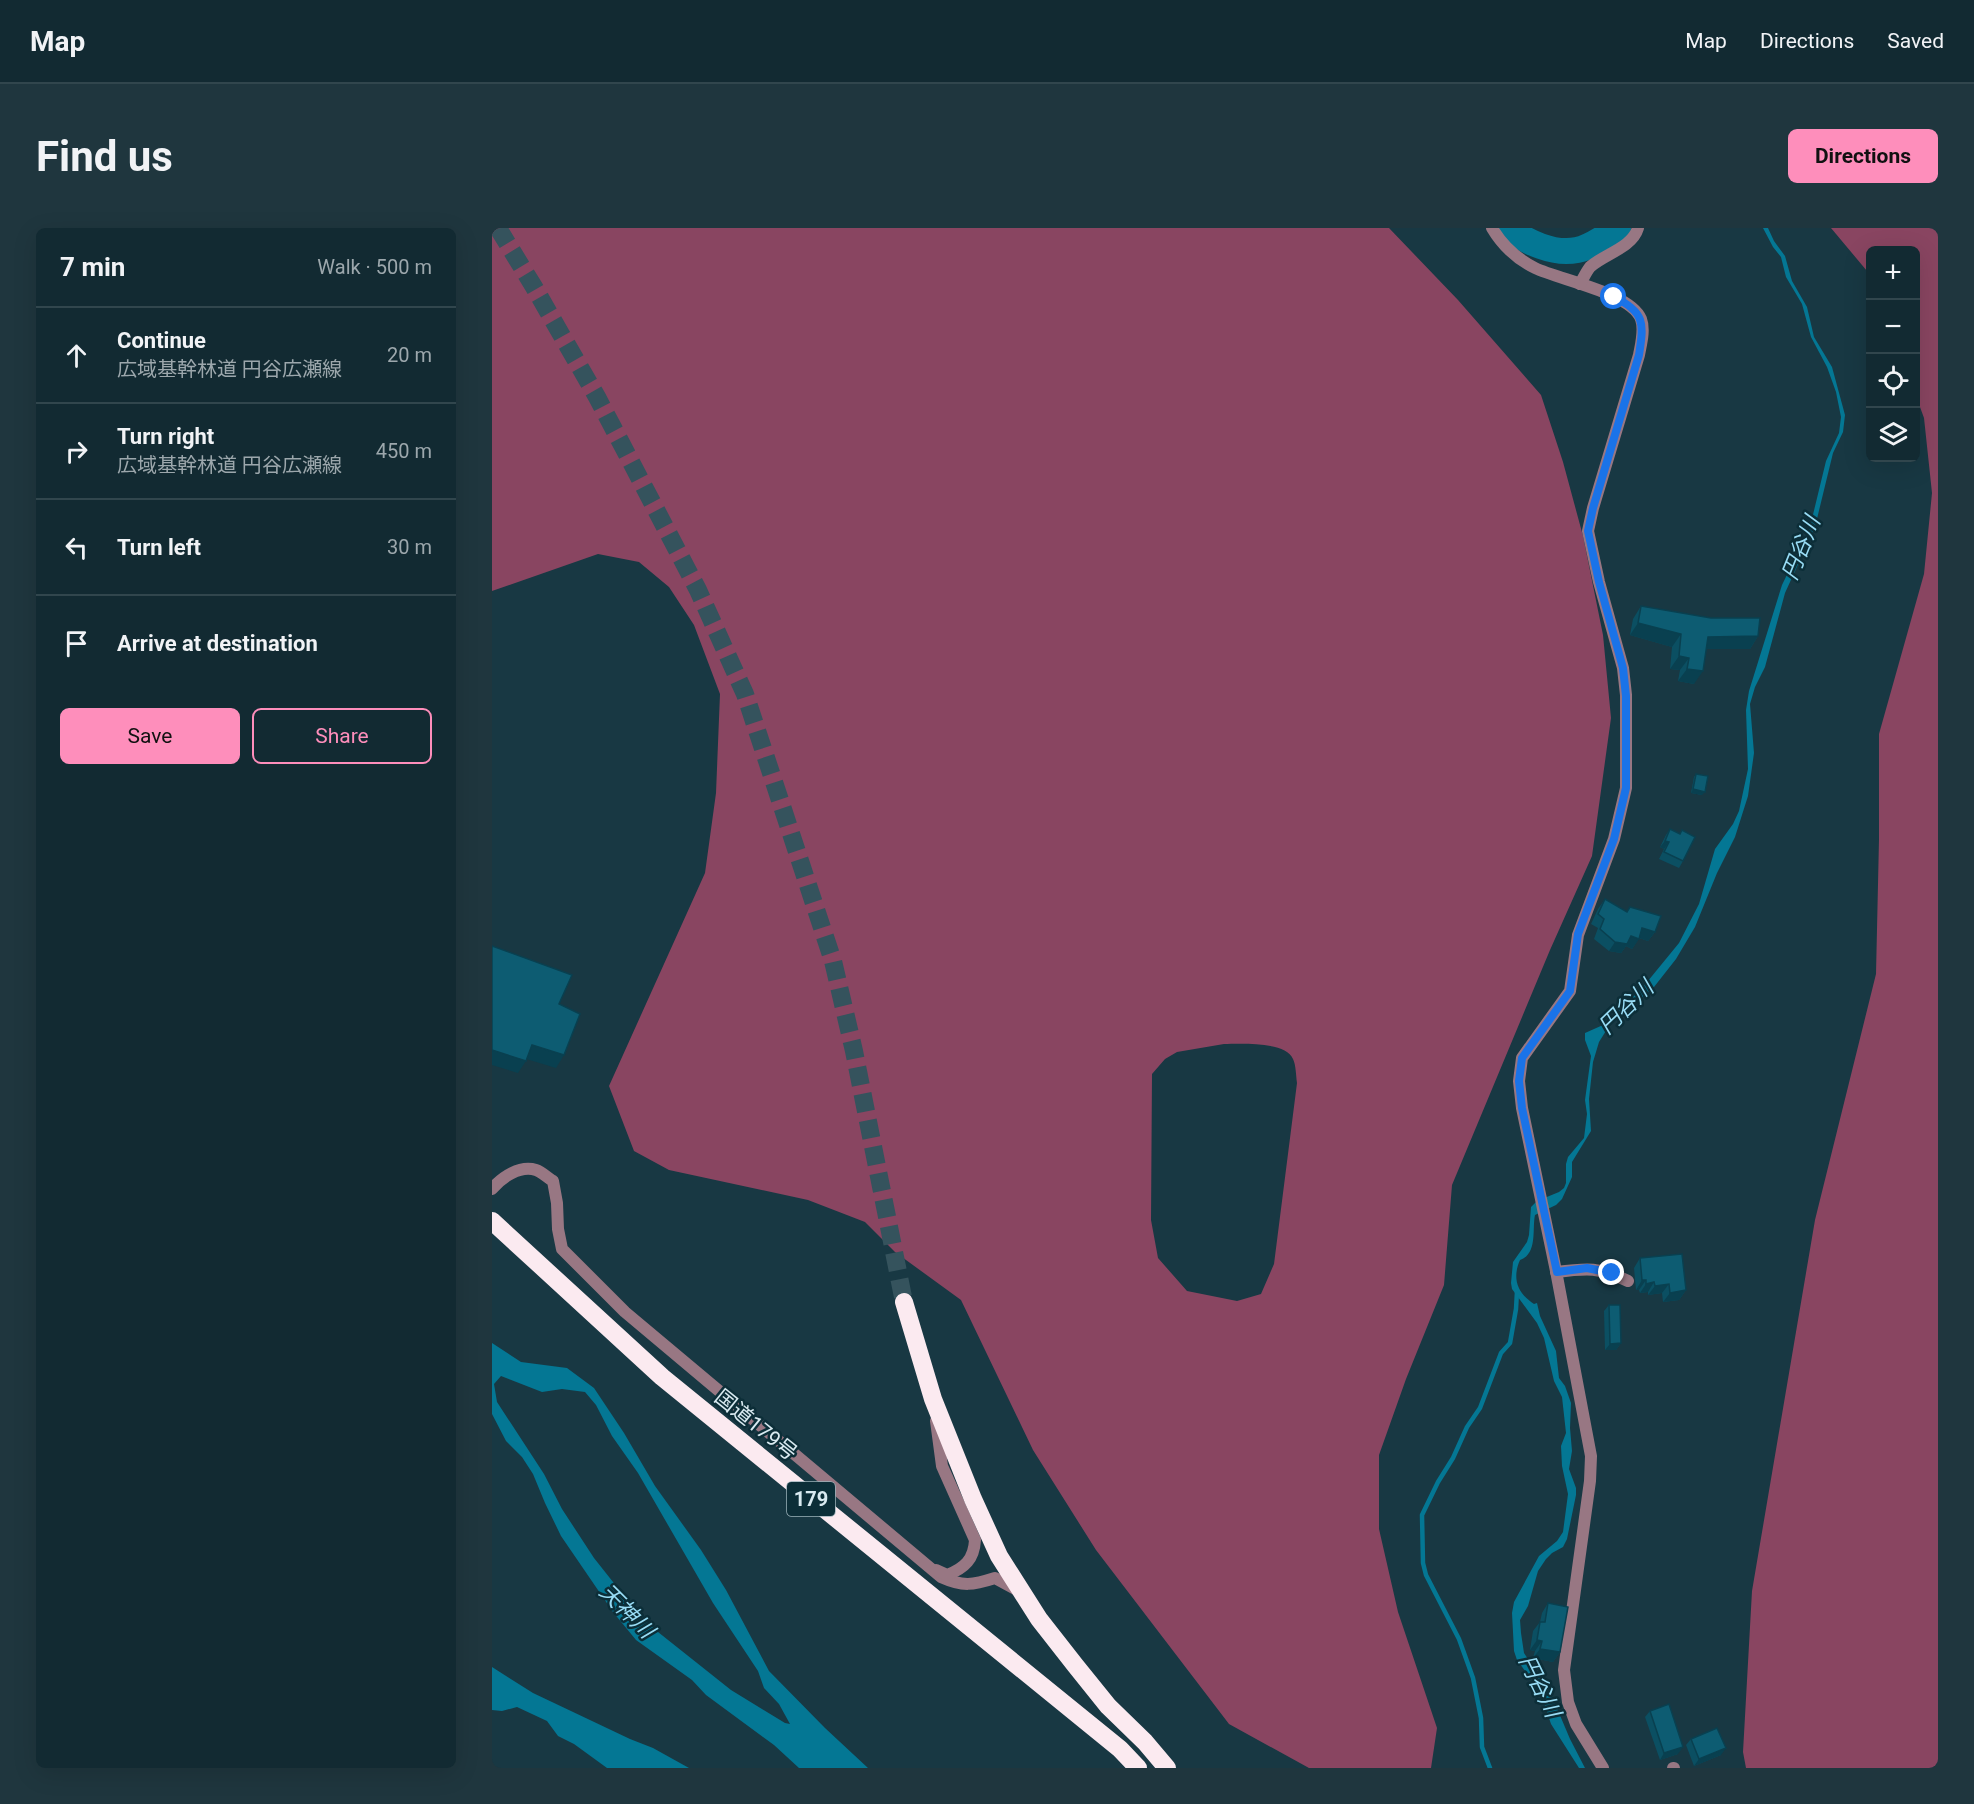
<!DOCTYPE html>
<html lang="en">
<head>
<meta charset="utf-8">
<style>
  :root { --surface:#122a32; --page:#1f363e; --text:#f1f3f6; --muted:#9ca7ac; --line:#31464d; --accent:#fe8ebb }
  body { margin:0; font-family:Roboto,"Noto Sans JP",sans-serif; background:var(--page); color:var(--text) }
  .controls { position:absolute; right:18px; top:18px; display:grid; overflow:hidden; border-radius:9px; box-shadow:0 6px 24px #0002 }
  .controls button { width:54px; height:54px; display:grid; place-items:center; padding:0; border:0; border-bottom:2px solid var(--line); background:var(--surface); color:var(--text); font:30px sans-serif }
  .stop { position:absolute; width:18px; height:18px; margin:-14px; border:4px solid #1a73e8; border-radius:50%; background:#fff }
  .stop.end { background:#1a73e8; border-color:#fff; box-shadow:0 2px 6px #0008 }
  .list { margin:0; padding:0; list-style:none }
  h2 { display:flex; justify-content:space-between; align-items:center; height:78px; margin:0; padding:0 24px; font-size:26px }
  h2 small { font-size:20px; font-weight:400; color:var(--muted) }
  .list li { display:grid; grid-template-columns:39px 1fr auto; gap:18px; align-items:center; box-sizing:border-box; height:96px; padding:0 24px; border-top:2px solid var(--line) }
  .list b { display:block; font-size:22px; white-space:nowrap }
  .list p { margin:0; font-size:20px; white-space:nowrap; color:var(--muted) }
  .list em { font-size:20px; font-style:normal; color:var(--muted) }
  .actions { display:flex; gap:12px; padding:18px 24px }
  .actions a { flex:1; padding:14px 0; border:2px solid var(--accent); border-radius:9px; text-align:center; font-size:21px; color:var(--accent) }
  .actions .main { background:var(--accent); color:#111 }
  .icon { flex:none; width:33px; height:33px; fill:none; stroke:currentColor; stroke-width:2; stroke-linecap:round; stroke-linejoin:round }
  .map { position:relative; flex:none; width:1446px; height:1540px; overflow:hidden; border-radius:9px }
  header { display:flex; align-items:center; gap:36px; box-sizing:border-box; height:84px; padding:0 30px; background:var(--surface); border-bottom:2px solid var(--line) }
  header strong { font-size:28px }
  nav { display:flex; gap:33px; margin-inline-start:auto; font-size:21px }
  .intro { display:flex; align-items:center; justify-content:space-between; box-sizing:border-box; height:144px; padding:0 36px }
  h1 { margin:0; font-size:42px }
  .button { padding:15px 27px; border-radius:9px; background:var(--accent); color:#111; font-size:21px; font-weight:700 }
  main { display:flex; gap:36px; padding:0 36px }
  aside { flex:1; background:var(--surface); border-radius:9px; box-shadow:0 6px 24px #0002 }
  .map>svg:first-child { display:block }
</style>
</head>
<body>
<header>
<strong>Map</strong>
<nav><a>Map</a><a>Directions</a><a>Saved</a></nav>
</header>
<div class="intro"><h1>Find us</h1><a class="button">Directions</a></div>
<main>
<aside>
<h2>7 min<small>Walk · 500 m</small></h2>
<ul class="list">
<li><svg class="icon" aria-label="ahead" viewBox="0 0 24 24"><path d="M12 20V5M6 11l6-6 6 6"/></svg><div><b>Continue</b><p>広域基幹林道 円谷広瀬線</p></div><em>20 m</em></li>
<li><svg class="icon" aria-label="right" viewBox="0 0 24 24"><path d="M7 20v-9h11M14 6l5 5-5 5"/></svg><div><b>Turn right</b><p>広域基幹林道 円谷広瀬線</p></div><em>450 m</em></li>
<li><svg class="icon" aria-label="left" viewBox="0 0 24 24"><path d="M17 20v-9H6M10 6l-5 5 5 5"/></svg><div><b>Turn left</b></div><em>30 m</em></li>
<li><svg class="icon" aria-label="arrive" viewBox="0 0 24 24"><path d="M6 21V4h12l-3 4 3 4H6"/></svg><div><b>Arrive at destination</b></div></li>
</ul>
<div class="actions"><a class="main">Save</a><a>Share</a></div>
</aside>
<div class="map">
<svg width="1446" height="1540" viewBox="0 0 1446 1540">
  <rect width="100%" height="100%" fill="#183843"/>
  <!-- forest -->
  <g fill="#894561" fill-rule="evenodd">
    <path d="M0 0H897L966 72 1049 167 1071 234 1091 308 1111 407 1119 490 1100 628 1058 722 960 957 952 1057 914 1151 887 1227V1301L906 1384 945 1500 939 1540H817L737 1496 604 1322 541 1222 469 1072 403 1024 373 994 316 972 177 942 142 923 117 858 213 645 224 565 228 466 202 397 177 359 147 334 106 326 0 363ZM732 816C748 816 794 813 801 831 804 837 804 848 805 855L782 1036 769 1066 745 1073 695 1063 666 1030 659 992 660 846 673 831 685 824Z"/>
    <path d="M1339 0H1446V1540H1254L1251 1524 1260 1363 1323 992 1384 746 1387 611V506L1432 346 1440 265 1432 190 1424 168V22H1378V50L1375 43Z"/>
  </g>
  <!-- water -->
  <g fill="#047794" fill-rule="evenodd">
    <path d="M1271 0H1276L1282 13 1293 28 1300 53 1315 79 1322 109 1340 139 1353 187 1351 204 1341 225 1323 299 1293 365 1273 439 1263 459 1258 476 1262 525 1256 568 1243 609 1225 645 1203 699 1184 731 1162 759 1117 798 1107 814 1101 834 1097 871 1099 903 1080 934V949L1070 971 1064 977 1043 987C1040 1000 1046 1026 1028 1032 1020 1050 1025 1065 1042 1076L1045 1075 1048 1088 1064 1123 1067 1150 1073 1158 1079 1175 1078 1200 1080 1223 1077 1241 1084 1260V1267L1075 1311 1071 1319 1060 1325 1054 1331 1046 1343 1036 1378 1028 1392 1029 1405 1032 1425 1059 1466 1078 1511 1093 1540H1087L1059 1496 1048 1463 1025 1432 1022 1423 1020 1385 1022 1374 1047 1328 1065 1313 1071 1304 1076 1266 1070 1238 1069 1218 1074 1205 1070 1169 1062 1153 1052 1110 1045 1095 1020 1061 1019 1055 1021 1034 1035 1014 1037 1007 1039 979 1045 973 1067 964 1072 960 1074 955V936L1076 929 1092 910 1095 886 1093 872 1099 828 1093 812V805L1111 797 1136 774 1151 759 1187 715 1207 676 1223 621 1241 596 1247 583 1256 541 1254 482 1257 463 1290 357 1318 299 1334 233 1347 205 1349 189 1344 164 1335 139 1319 109 1310 76 1294 49 1289 29 1281 19Z"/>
    <path d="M0 1115 29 1134 75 1140 102 1160 132 1205 163 1258 209 1322 234 1362 277 1443 333 1500 376 1540H307L282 1517 214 1467 200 1452 144 1412 121 1384 69 1308 53 1275 41 1246 30 1229 14 1213 0 1186ZM9 1148 50 1164 70 1161 93 1164 104 1177 120 1208 146 1245 221 1375 266 1443 272 1460 287 1476 298 1496 293 1495 239 1462 166 1404 144 1383 102 1330 70 1281 52 1246 5 1174 2 1156Z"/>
    <path d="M0 1439 41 1465 138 1511 161 1520 197 1540H115L82 1516 66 1508 55 1493 25 1479 10 1483 0 1482Z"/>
  </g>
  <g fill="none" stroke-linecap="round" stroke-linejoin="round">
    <!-- stream -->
    <path stroke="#047794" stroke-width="4.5" d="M998 1540 990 1519 989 1490 981 1450 967 1411 934 1347 931 1335 930 1287 946 1254 961 1230 975 1199 988 1180 1009 1125 1018 1115 1024 1081 1025 1063"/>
    <!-- river -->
    <path stroke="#047794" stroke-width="26" d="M1016 0C1034 14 1062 27 1085 22 1100 19 1114 8 1126 0"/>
    <!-- highway-tunnel -->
    <path stroke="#35535d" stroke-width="18" stroke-dasharray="18 9" stroke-linecap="butt" d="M6 0 42 59 105 169 206 362 253 466 341 733 362 823 412 1074"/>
    <!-- street -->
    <g stroke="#987783" stroke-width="12">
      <path d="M1000 0C1010 17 1025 31 1043 40 1068 52 1139 65 1149 91 1153 102 1149 116 1147 127L1101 280 1096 303 1107 354 1131 440 1134 467V560L1122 611 1086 707 1078 763 1030 830 1027 853 1030 880 1064 1043 1099 1228 1098 1253 1072 1442 1076 1474 1084 1496 1111 1540"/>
      <path d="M1088 56C1091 51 1094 44 1098 39 1112 26 1140 20 1146 0"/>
      <path d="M0 961C10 949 28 937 44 942 50 944 56 950 61 953L65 975 66 1001 70 1021 133 1084 449 1349C471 1359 481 1357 503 1350L527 1363"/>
      <path d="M1064 1044C1096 1040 1107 1039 1136 1053"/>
      <path d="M444 1193 450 1238 483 1312C482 1331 473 1340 455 1347L444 1342"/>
      <path d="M1181 1540H1182"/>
    </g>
    <!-- highway -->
    <g stroke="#fbeaf0" stroke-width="18">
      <path d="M0 993 170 1149 628 1521 646 1540"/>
      <path d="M412 1074 441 1171 481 1271 507 1328 547 1391 583 1437 616 1478 653 1514 675 1540"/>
    </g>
  </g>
  <!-- wall -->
  <g fill="#0b4f62">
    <path d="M1149 378 1266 408 1258 421H1214L1202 456 1186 453 1188 442 1178 441 1180 419 1138 407 1141 391Z"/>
    <path d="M1204 546 1210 567 1199 565 1202 549Z"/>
    <path d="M1178 601 1187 606 1190 602 1191 633 1187 640 1167 631 1172 621 1168 619 1174 607Z"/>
    <path d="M1113 671 1163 704 1156 713 1147 710 1140 721 1134 718 1129 725 1117 723 1102 711 1106 700 1099 696 1106 681Z"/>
    <path d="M1148 1030 1194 1062 1187 1072 1171 1074 1170 1065 1156 1067V1064L1148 1065 1147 1062H1144L1142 1040Z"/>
    <path d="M1117 1077 1129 1115 1124 1122H1113L1112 1083Z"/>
    <path d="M1056 1375 1068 1424 1061 1434 1041 1430 1043 1423 1038 1422 1041 1403 1048 1394 1050 1385Z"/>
    <path d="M1158 1483 1186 1526 1168 1532 1153 1489Z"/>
    <path d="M1199 1511 1229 1527 1202 1538 1194 1517Z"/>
  </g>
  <!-- shaded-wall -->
  <g fill="#094050">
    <path d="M1146 395 1189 406 1180 419 1138 407Z"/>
    <path d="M1266 408 1258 421H1207L1216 409Z"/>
    <path d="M1187 428 1197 430 1188 442 1178 441Z"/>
    <path d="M1195 441 1211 443 1202 456 1186 453Z"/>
    <path d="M1201 561 1213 564 1210 567 1199 565Z"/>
    <path d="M1173 613 1177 614 1172 621 1168 619Z"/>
    <path d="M1150 700 1163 704 1156 713 1144 709Z"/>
    <path d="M1139 708 1147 711 1140 721 1134 718 1129 725 1117 723 1123 714Z"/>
    <path d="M40 817 72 827 64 840 31 830Z"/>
    <path d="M0 822 34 833 26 845 0 837Z"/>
    <path d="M1150 1052H1154L1147 1062H1144Z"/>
    <path d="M1162 1054 1156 1064 1148 1065 1154 1056Z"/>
    <path d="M1177 1056 1170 1065 1156 1067 1163 1058Z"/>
    <path d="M1194 1062 1187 1072 1171 1074 1178 1065Z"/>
    <path d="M1129 1115 1124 1122H1113L1118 1116Z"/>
    <path d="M1045 1412 1050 1413 1043 1423 1038 1422Z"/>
    <path d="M1048 1421 1068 1424 1061 1434 1041 1430Z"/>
    <path d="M1191 1519 1186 1526 1168 1532 1172 1525Z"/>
    <path d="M1234 1520 1229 1527 1202 1538 1207 1531Z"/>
  </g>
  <!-- building -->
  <g fill="#0d5c72" stroke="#094050" stroke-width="1.5">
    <path d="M1149 378 1219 390H1268L1266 408 1216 409 1211 443 1195 441 1197 430 1187 428 1189 406 1146 395Z"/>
    <path d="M1204 546 1216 548 1213 564 1201 561Z"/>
    <path d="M1178 601 1188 606 1190 602 1203 609 1191 633 1172 624 1177 614 1173 613Z"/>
    <path d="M1113 671 1135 684 1138 679 1169 688 1163 704 1150 700 1147 711 1139 708 1135 716 1123 714 1108 701 1112 691 1106 686Z"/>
    <path d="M0 718 80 747 67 776 88 786 72 827 40 817 34 833 0 822Z"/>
    <path d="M1190 1026 1194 1062 1178 1065 1177 1056 1163 1058 1162 1054 1154 1056V1052H1150L1148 1030Z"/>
    <path d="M1117 1077H1128L1129 1115 1118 1116Z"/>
    <path d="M1056 1375 1076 1379 1068 1424 1048 1421 1050 1413 1045 1412 1048 1394H1053Z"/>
    <path d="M1177 1476 1191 1519 1172 1525 1158 1483Z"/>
    <path d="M1225 1500 1234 1520 1207 1531 1199 1511Z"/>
  </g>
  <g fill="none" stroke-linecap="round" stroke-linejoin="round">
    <!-- route -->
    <path stroke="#1a73e8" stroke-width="8" d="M1120 1045 1095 1040 1065 1044 1030 880 1027 853 1030 830 1078 763 1086 706 1122 611 1134 560V468L1131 440 1107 354 1096 303 1101 280 1147 127C1152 95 1153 84 1122 69"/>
  </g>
  <g text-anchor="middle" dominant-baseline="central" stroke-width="5" stroke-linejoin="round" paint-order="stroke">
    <!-- shield labels -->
    <rect fill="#0c2e38" stroke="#9cb2ba" stroke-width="1.5" x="295" y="1254" width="48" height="34" rx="4.5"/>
    <g font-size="20" font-weight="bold" fill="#d9eaf1">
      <text x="319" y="1271">179</text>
    </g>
    <!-- street labels -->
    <g font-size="21" fill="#d9eaf1" stroke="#0c2e38">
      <text transform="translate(264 1197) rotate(39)">国道179号</text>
    </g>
    <!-- water labels -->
    <g font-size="22" font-style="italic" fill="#98dcf5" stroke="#0c2e38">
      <text transform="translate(1309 320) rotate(-68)">円谷川</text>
      <text transform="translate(1134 779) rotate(-44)">円谷川</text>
      <text transform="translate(135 1383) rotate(45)">天神川</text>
      <text transform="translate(1048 1458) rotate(64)">円谷川</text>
    </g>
  </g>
</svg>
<div class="controls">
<button>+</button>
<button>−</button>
<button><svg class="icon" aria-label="locate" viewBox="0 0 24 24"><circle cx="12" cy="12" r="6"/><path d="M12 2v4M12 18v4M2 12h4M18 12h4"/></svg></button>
<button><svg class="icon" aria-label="layers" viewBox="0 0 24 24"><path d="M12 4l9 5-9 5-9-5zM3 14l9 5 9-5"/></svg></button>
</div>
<div class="stop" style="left:1122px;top:69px"></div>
<div class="stop end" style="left:1120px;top:1045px"></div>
</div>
</main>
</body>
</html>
